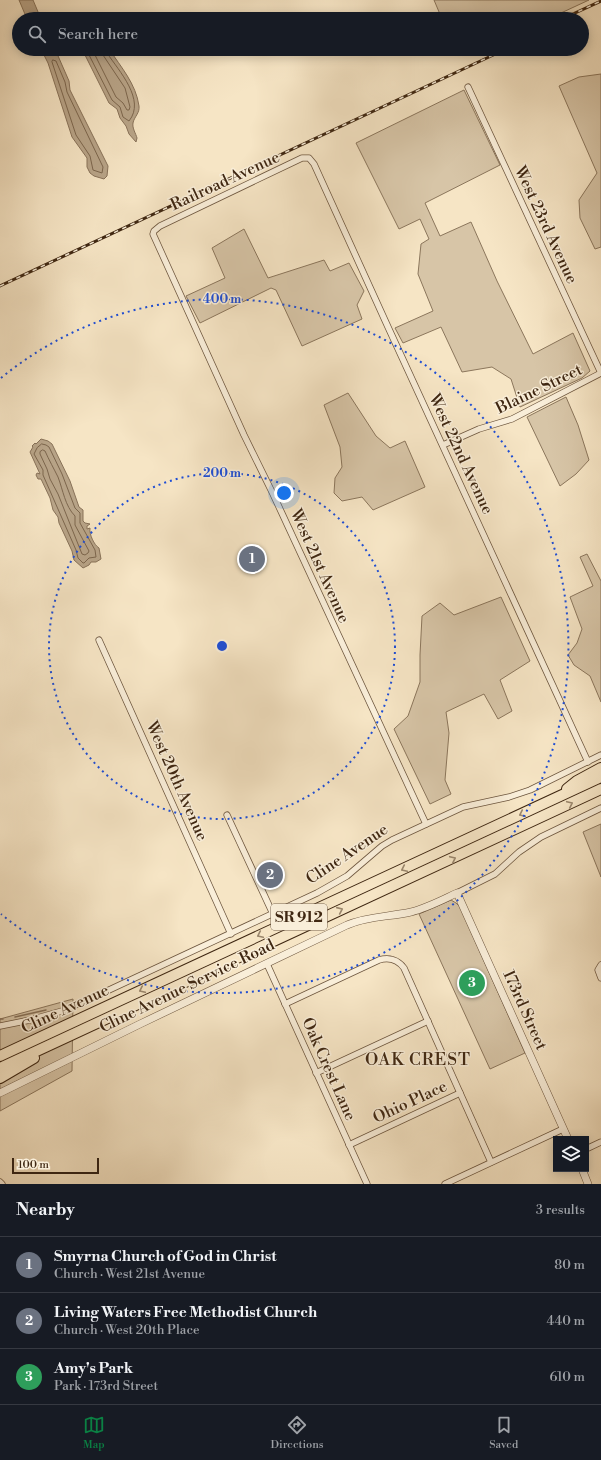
<!DOCTYPE html>
<html lang="en">
<head>
<meta charset="utf-8">
<style>
  :root { --surface:#171b24; --page:#242831; --text:#f1f3f6; --muted:#9ea1a6; --line:#363941; --accent:#0b8043 }
  body { margin:0; font-family:"Libre Bodoni",serif; background:var(--page); color:var(--text) }
  .controls { position:absolute; right:12px; bottom:12px; display:grid; overflow:hidden; border-radius:0px; box-shadow:0 2px 10px #0003 }
  .controls button { width:36px; height:36px; display:grid; place-items:center; padding:0; border:0; border-bottom:1px solid var(--line); background:var(--surface); color:var(--text); font:20px sans-serif }
  .scale { position:absolute; left:12px; bottom:10px; width:87px; box-sizing:border-box; padding-left:4px; border:2px solid #3f2712; border-top:0; font-size:11px; line-height:14px; white-space:nowrap; color:#3f2712; -webkit-text-stroke:3px #f9eed9; paint-order:stroke }
  .you { position:absolute; left:284px; top:493px; width:14px; height:14px; margin:-10px; border:3px solid #fff; border-radius:50%; background:#1a73e8; box-shadow:0 0 0 6px #1a73e833 }
  .badge { display:grid; place-items:center; width:26px; height:26px; border-radius:50%; background:var(--accent); color:#fff; font-size:13px; font-weight:700 }
  .pin { position:absolute; translate:-50% -50%; border:2px solid #fff; box-shadow:0 1px 4px #0006 }
  .list { margin:0; padding:0; list-style:none }
  h2 { display:flex; justify-content:space-between; align-items:center; height:52px; margin:0; padding:0 16px; font-size:17px }
  h2 small { font-size:13px; font-weight:400; color:var(--muted) }
  .list li { display:grid; grid-template-columns:26px 1fr auto; gap:12px; align-items:center; box-sizing:border-box; height:56px; padding:0 16px; border-top:1px solid var(--line) }
  .list b { display:block; font-size:15px; white-space:nowrap }
  .list p { margin:0; font-size:13px; white-space:nowrap; color:var(--muted) }
  .list em { font-size:13px; font-style:normal; color:var(--muted) }
  .icon { flex:none; width:22px; height:22px; fill:none; stroke:currentColor; stroke-width:2; stroke-linecap:round; stroke-linejoin:round }
  .map { position:relative; flex:none; width:601px; height:1184px; overflow:hidden }
  .search { position:absolute; background:var(--surface); box-shadow:0 2px 10px #0003; left:12px; right:12px; top:12px; height:44px; display:flex; align-items:center; gap:10px; box-sizing:border-box; padding:0 14px; border-radius:22px; color:var(--muted); font-size:15px }
  .sheet { height:220px; background:var(--surface) }
  nav { display:flex; justify-content:space-around; align-items:center; box-sizing:border-box; height:56px; border-top:1px solid var(--line); background:var(--surface); font-size:11px; color:var(--muted) }
  nav a { display:grid; justify-items:center; gap:2px }
  nav .on { color:var(--accent) }
  .map>svg:first-child { display:block }
</style>
</head>
<body>
<div class="map">
<svg width="601" height="1184" viewBox="0 0 601 1184">
  <rect width="100%" height="100%" fill="#f6e5c5"/>
  <filter id="stains"><feTurbulence type="fractalNoise" baseFrequency=".005" numOctaves="4"/><feColorMatrix values="0 0 0 0 .2 0 0 0 0 .09 0 0 0 0 .02 0 0 0 .5 -.17"/></filter>
  <radialGradient id="worn" r=".72"><stop offset=".6" stop-color="#630" stop-opacity="0"/><stop offset="1" stop-color="#630" stop-opacity=".3"/></radialGradient>
  <!-- green -->
  <g fill="#d7c5a7" stroke="#8b765c">
    <path d="M434 0H589L548 19H442Z"/>
    <path d="M601 74V247L595 249 580 218 579 200 597 173 559 86 579 77Z"/>
    <path d="M464 90 500 165 425 203 440 236 471 222 497 281 533 354 573 333 590 371 582 378 520 407 511 379 492 367 462 372 441 327 403 343 395 328 433 311 418 274 421 244 429 239 420 219 399 229 356 143Z"/>
    <path d="M244 229 268 278 324 260 330 271 349 263 364 291 357 305 362 319 302 346 276 290 271 288 200 323 186 296 225 278 212 248Z"/>
    <path d="M348 393 376 436 390 448 405 441 425 487 373 510 362 497 342 501 334 493 335 478 342 467 340 447 324 405Z"/>
    <path d="M566 397 578 425 589 460 576 474 560 486 527 417Z"/>
    <path d="M587 554 601 581V702L590 676 574 665 568 655 577 643 582 629 570 597 593 586 580 557Z"/>
    <path d="M501 597 530 661 500 680 512 711 498 719 484 694 446 712 449 733 445 780 451 794 430 804 394 729 408 716 420 682V655L422 616 440 603 454 615Z"/>
    <path d="M601 824V877L583 832Z"/>
    <path d="M451 900 456 903 460 907 525 1053 490 1069 419 914Z"/>
    <path d="M73 999 72 1071 0 1111V1019Z"/>
  </g>
  <!-- water -->
  <g fill="#b8a488" stroke="#887259">
    <path d="M19 0H33L41 19H27Z"/>
    <path d="M41 49H55L69 81 70 90 108 166 107 176 104 179 94 176 90 173 87 167V158L72 137 48 63Z"/>
    <path d="M82 49H109C121 67 136 84 139 106 140 113 134 117 133 123 132 128 136 134 137 138L136 142 129 134 126 126 120 118 117 109 109 103Z"/>
    <path d="M41 439 48 441 52 444 70 481 79 507 83 510V521L85 523 90 524 87 526V529L90 528C89 534 94 545 99 548L101 559 96 562H91L89 565 83 568 74 560 72 551 59 523 58 517 53 510 50 498 41 479H38L36 475 37 473 40 474 30 452 33 447 32 446 35 443 36 444Z"/>
  </g>
  <g fill="none" stroke-linecap="round" stroke-linejoin="round">
    <!-- shore -->
    <g stroke="#7c664d" stroke-width="1">
      <path d="M86 49 112 100 120 107 123 117 129 121C146 100 119 71 107 53L106 49"/>
      <path d="M92 49 116 97 123 103 127 110H129L130 107 125 88 103 55 101 49"/>
      <path d="M53 60 56 61 65 82 67 92 103 167 102 173 93 170 90 156 76 135 52 62Z"/>
      <path d="M42 444 46 445 49 447 62 474 75 508 80 513V523L95 550 96 557 89 558 84 563H83L78 558 76 550 43 475V470L34 454 37 448Z"/>
      <path d="M43 450 45 451C49 460 54 469 58 477 63 490 65 506 75 516V525L89 551 88 553 85 555 82 554 58 494 50 479 47 469 40 454V452Z"/>
    </g>
    <!-- stream -->
    <g stroke="#887259" stroke-width="1.5">
      <path d="M15 1017 46 1010"/>
      <path d="M0 1019H3"/>
    </g>
    <defs>
      <g id="minor">
        <path d="M468 87 601 373"/>
        <path d="M443 445 479 429 512 419 601 373"/>
        <path d="M99 640 231 934"/>
        <path d="M227 815 273 914"/>
        <path d="M426 824 273 494 244 435 153 234 154 231 160 226 302 158H309L314 164 388 327 588 762"/>
        <path d="M457 893 495 874 519 852 541 837 601 808"/>
        <path d="M267 964 367 1184"/>
        <path d="M601 965 598 970 601 978"/>
        <path d="M285 1004 379 960C389 957 398 960 404 968L491 1162"/>
        <path d="M0 1026 30 1020 62 1011 109 990 317 893 347 876 382 846 392 840 463 807 509 797 530 790 601 755"/>
        <path d="M316 1073 428 1021"/>
        <path d="M349 1145 460 1093"/>
        <path d="M586 1149 601 1142"/>
        <path d="M0 1182 2 1184"/>
        <path d="M445 1184 563 1129"/>
      </g>
      <g id="tertiary">
        <path d="M0 1093 140 1024 347 925C368 916 389 917 411 912 427 908 442 900 457 893L568 1139"/>
        <path d="M582 1169 588 1184"/>
      </g>
      <g id="motorway">
        <path d="M567 789 577 781 601 768"/>
        <path d="M0 1056 601 777"/>
        <path d="M0 1068 601 789"/>
        <path d="M0 1078 34 1058"/>
      </g>
    </defs>
    <!-- minor casing -->
    <use href="#minor" stroke="#6d563f" stroke-width="7"/>
    <!-- tertiary casing -->
    <use href="#tertiary" stroke="#6d563f" stroke-width="8"/>
    <!-- motorway casing -->
    <use href="#motorway" stroke="#3f2712" stroke-width="12"/>
    <!-- minor -->
    <use href="#minor" stroke="#f9eed9" stroke-width="5.5"/>
    <!-- tertiary -->
    <use href="#tertiary" stroke="#f9eed9" stroke-width="7"/>
    <!-- motorway -->
    <use href="#motorway" stroke="#f6e5c5" stroke-width="10"/>
    <defs>
      <g id="rail">
        <path d="M562 19 601 1"/>
        <path d="M0 286 506 49"/>
      </g>
    </defs>
    <!-- rail casing -->
    <use href="#rail" stroke="#3f2712" stroke-width="3"/>
    <!-- rail -->
    <use href="#rail" stroke="#f9eed9" stroke-width="1.5" stroke-dasharray="4.5" stroke-linecap="butt"/>
  </g>
  <!-- one-way arrows -->
  <defs><path id="oneway-chevron" d="M-2-3.5L2.5 0L-2 3.5" fill="none" stroke-width="1.6" stroke-linecap="round" stroke-linejoin="round"/></defs>
  <g stroke="#9a866c">
    <use href="#oneway-chevron" transform="translate(570 804) rotate(-25)"/>
    <use href="#oneway-chevron" transform="translate(522 814) rotate(155)"/>
    <use href="#oneway-chevron" transform="translate(453 859) rotate(-25)"/>
    <use href="#oneway-chevron" transform="translate(404 869) rotate(155)"/>
    <use href="#oneway-chevron" transform="translate(340 910) rotate(-24)"/>
    <use href="#oneway-chevron" transform="translate(260 935) rotate(155)"/>
    <use href="#oneway-chevron" transform="translate(142 990) rotate(155)"/>
  </g>
  <!-- distance rings -->
  <g fill="none" stroke="#1d4ed8" stroke-width="2" stroke-dasharray="2 4">
    <circle cx="222" cy="646" r="173"/>
    <path d="M1 378A347 347 0 1 1 1 914"/>
  </g>
  <g text-anchor="middle" dominant-baseline="central" stroke-width="3" stroke-linejoin="round" paint-order="stroke">
    <!-- shield labels -->
    <rect fill="#f9eed9" stroke="#77634e" stroke-width="1" x="271" y="904" width="56" height="26" rx="3"/>
    <g font-size="15" font-weight="bold" fill="#3f2712">
      <text x="299" y="917">SR 912</text>
    </g>
    <!-- street labels -->
    <g font-size="16" fill="#3f2712" stroke="#f9eed9">
      <text transform="translate(225 181) rotate(-25)">Railroad Avenue</text>
      <text transform="translate(546 225) rotate(65)">West 23rd Avenue</text>
      <text transform="translate(539 389) rotate(-26)">Blaine Street</text>
      <text transform="translate(461 454) rotate(65)">West 22nd Avenue</text>
      <text transform="translate(320 566) rotate(66)">West 21st Avenue</text>
      <text transform="translate(177 781) rotate(66)">West 20th Avenue</text>
      <text transform="translate(347 854) rotate(-34)">Cline Avenue</text>
      <text transform="translate(187 986) rotate(-26)">Cline Avenue Service Road</text>
      <text transform="translate(65 1009) rotate(-25)">Cline Avenue</text>
      <text transform="translate(525 1010) rotate(66)">173rd Street</text>
      <text transform="translate(329 1069) rotate(66)">Oak Crest Lane</text>
      <text transform="translate(410 1102) rotate(-25)">Ohio Place</text>
    </g>
    <!-- neighbourhood labels -->
    <g font-size="17" letter-spacing="1" fill="#3f2712" stroke="#f9eed9">
      <text x="418" y="1060">OAK CREST</text>
    </g>
  </g>
  <circle cx="222" cy="646" r="6" fill="#1d4ed8" stroke="#f9eed9" stroke-width="2"/>
  <g font-size="12" text-anchor="middle" font-weight="bold" fill="#1d4ed8" stroke="#f9eed9" stroke-width="3" stroke-linejoin="round" paint-order="stroke">
    <text x="222" y="303">400 m</text>
    <text x="222" y="477">200 m</text>
  </g>
  <rect width="100%" height="100%" filter="url(#stains)"/>
  <rect width="100%" height="100%" fill="url(#worn)"/>
</svg>
<div class="controls">
<button><svg class="icon" aria-label="layers" viewBox="0 0 24 24"><path d="M12 4l9 5-9 5-9-5zM3 14l9 5 9-5"/></svg></button>
</div>
<div class="scale">100 m</div>
<div class="you"></div>
<div class="pin badge" style="left:252px;top:559px;background:#6b7280">1</div>
<div class="pin badge" style="left:270px;top:875px;background:#6b7280">2</div>
<div class="pin badge" style="left:472px;top:983px;background:#2e9e5b">3</div>
<div class="search"><svg class="icon" aria-label="search" viewBox="0 0 24 24"><circle cx="10" cy="10" r="6"/><path d="M15 15l6 6"/></svg>Search here</div>
</div>
<section class="sheet">
<h2>Nearby<small>3 results</small></h2>
<ul class="list">
<li><span class="badge" style="background:#6b7280">1</span><div><b>Smyrna Church of God in Christ</b><p>Church · West 21st Avenue</p></div><em>80 m</em></li>
<li><span class="badge" style="background:#6b7280">2</span><div><b>Living Waters Free Methodist Church</b><p>Church · West 20th Place</p></div><em>440 m</em></li>
<li><span class="badge" style="background:#2e9e5b">3</span><div><b>Amy's Park</b><p>Park · 173rd Street</p></div><em>610 m</em></li>
</ul>
</section>
<nav>
<a class="on"><svg class="icon" aria-label="map" viewBox="0 0 24 24"><path d="M3 6l6-2 6 2 6-2v14l-6 2-6-2-6 2zM9 4v14M15 6v14"/></svg>Map</a>
<a><svg class="icon" aria-label="directions" viewBox="0 0 24 24"><path d="M12 3l9 9-9 9-9-9zM9 14v-3h6M13 9l2 2-2 2"/></svg>Directions</a>
<a><svg class="icon" aria-label="saved" viewBox="0 0 24 24"><path d="M7 4h10v16l-5-4-5 4z"/></svg>Saved</a>
</nav>
</body>
</html>
